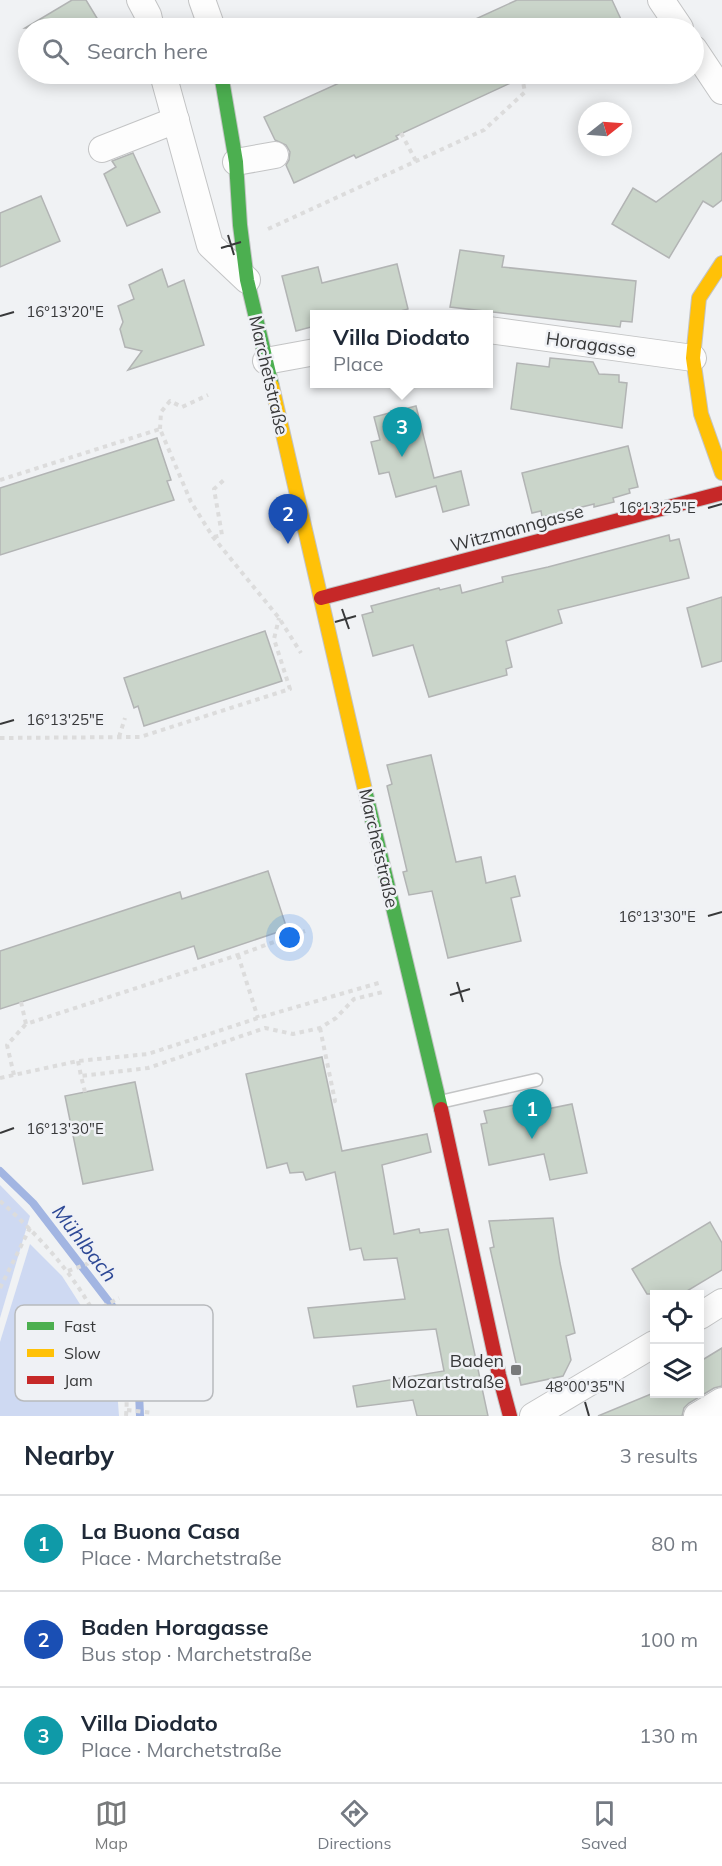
<!DOCTYPE html>
<html lang="en">
<head>
<meta charset="utf-8">
<style>
  :root { --surface:#fff; --page:#f6f6f7; --text:#1f2937; --muted:#747a83; --line:#e0e1e3; --accent:#787a7b }
  body { margin:0; font-family:Mulish,sans-serif; background:var(--page); color:var(--text) }
  .controls { position:absolute; right:18px; bottom:18px; display:grid; overflow:hidden; border-radius:0px; box-shadow:0 3px 15px #0003 }
  .controls button { width:54px; height:54px; display:grid; place-items:center; padding:0; border:0; border-bottom:2px solid var(--line); background:var(--surface); color:var(--text); font:30px sans-serif }
  .compass { position:absolute; left:578px; top:102px; width:54px; height:54px; border-radius:50%; background:var(--surface); box-shadow:0 3px 15px #0003; rotate:73deg }
  .you { position:absolute; left:290px; top:938px; width:21px; height:21px; margin:-15px; border:4px solid #fff; border-radius:50%; background:#1a73e8; box-shadow:0 0 0 9px #1a73e833 }
  .badge { display:grid; place-items:center; width:39px; height:39px; border-radius:50%; background:var(--accent); color:#fff; font-size:20px; font-weight:700 }
  .pin { position:absolute; translate:-50% -50px; filter:drop-shadow(0 2px 3px #0008) }
  .pin::after { content:''; position:absolute; top:32px; width:21px; height:18px; background:inherit; clip-path:polygon(0 0,100% 0,50% 100%) }
  .popup { position:absolute; left:310px; top:310px; width:183px; height:78px; box-sizing:border-box; display:grid; place-content:center; border-radius:0px; background:var(--surface); filter:drop-shadow(0 2px 4px #0005); font-size:20px; white-space:nowrap; color:var(--muted) }
  .popup b { font-size:22px; color:var(--text) }
  .popup::after { content:''; position:absolute; left:50%; top:100%; margin-left:-12px; border:12px solid transparent; border-top-color:var(--surface) }
  .list { margin:0; padding:0; list-style:none }
  h2 { display:flex; justify-content:space-between; align-items:center; height:78px; margin:0; padding:0 24px; font-size:26px }
  h2 small { font-size:20px; font-weight:400; color:var(--muted) }
  .list li { display:grid; grid-template-columns:39px 1fr auto; gap:18px; align-items:center; box-sizing:border-box; height:96px; padding:0 24px; border-top:2px solid var(--line) }
  .list b { display:block; font-size:22px; white-space:nowrap }
  .list p { margin:0; font-size:20px; white-space:nowrap; color:var(--muted) }
  .list em { font-size:20px; font-style:normal; color:var(--muted) }
  .icon { flex:none; width:33px; height:33px; fill:none; stroke:currentColor; stroke-width:2; stroke-linecap:round; stroke-linejoin:round }
  .map { position:relative; flex:none; width:722px; height:1416px; overflow:hidden }
  .search { position:absolute; background:var(--surface); box-shadow:0 3px 15px #0003; left:18px; right:18px; top:18px; height:66px; display:flex; align-items:center; gap:15px; box-sizing:border-box; padding:0 21px; border-radius:33px; color:var(--muted); font-size:22px }
  .sheet { height:366px; background:var(--surface) }
  nav { display:flex; justify-content:space-around; align-items:center; box-sizing:border-box; height:84px; border-top:2px solid var(--line); background:var(--surface); font-size:16px; color:var(--muted) }
  nav a { display:grid; justify-items:center; gap:3px }
  nav .on { color:var(--accent) }
  .map>svg:first-child { display:block }
</style>
</head>
<body>
<div class="map">
<svg width="722" height="1416" viewBox="0 0 722 1416">
  <rect width="100%" height="100%" fill="#f0f2f4"/>
  <!-- green -->
  <g fill="#ced9f2">
    <path d="M0 1185 30 1216 0 1318Z"/>
    <path d="M30 1244 62 1276 94 1326 116 1376 119 1416H0V1342Z"/>
  </g>
  <g fill="none" stroke-linecap="round" stroke-linejoin="round">
    <!-- stream -->
    <path stroke="#a2b5e2" stroke-width="8" d="M0 1171 33 1203 116 1311 139 1392 140 1416"/>
  </g>
  <!-- building -->
  <g fill="#cad5ca" stroke="#b2b4b4" stroke-width="1.5">
    <path d="M72 0H86L103 28H25Z"/>
    <path d="M517 0H612L625 28H456Z"/>
    <path d="M359 74H530L396 136 398 139 356 158 354 155 294 183 286 165 289 160 290 152 286 145 275 140 264 117Z"/>
    <path d="M133 153 160 212 127 226 104 174 116 167 112 161Z"/>
    <path d="M722 153V200L713 207 703 201 669 258 612 224 633 188 656 202Z"/>
    <path d="M41 196 60 241 0 267V213Z"/>
    <path d="M460 250 504 256 502 267 636 281 632 322 621 321 620 327 450 307Z"/>
    <path d="M397 264 408 309 386 315H315V326L296 331 282 276 318 267 322 283Z"/>
    <path d="M162 269 168 287 184 280 204 345 128 370 142 351 125 347 120 329 123 322 118 306 134 299 129 285Z"/>
    <path d="M550 358 593 362 599 374 619 375V382L627 383 622 428 511 409 517 363 549 367Z"/>
    <path d="M416 406 434 478 461 471 469 505 443 512 436 486 396 497 389 472 379 474 371 442 380 440 374 417Z"/>
    <path d="M157 438 171 480 167 481 174 500 0 555V488Z"/>
    <path d="M628 446 638 487 629 489 630 493 613 498 614 502 594 507V504L542 517 541 511 532 513 522 473Z"/>
    <path d="M669 535 670 541 679 539 689 578 558 610 562 623 506 641 512 667 506 669 507 675 429 697 413 645 373 656 362 615 373 612 371 606 439 588 440 590 460 585 462 593 503 582 502 577 548 567Z"/>
    <path d="M722 597V661L702 667 687 608Z"/>
    <path d="M265 631 282 681 144 726 138 706 134 708 124 678Z"/>
    <path d="M431 755 456 862 481 857 486 883 515 876 520 896 511 898 521 941 448 958 432 891 409 895 403 872 407 871 387 786 392 784 387 765Z"/>
    <path d="M268 871 287 929 198 959 194 946 0 1009V951L180 892 182 899Z"/>
    <path d="M322 1057 342 1151 427 1134 431 1152 382 1165 394 1234 419 1229 420 1233 448 1229 488 1416H417L413 1400 357 1407 353 1386 444 1371 436 1329 314 1338 308 1308 405 1299 397 1258 364 1260 361 1248 350 1250 335 1172 306 1180 303 1172 290 1173 287 1163 267 1168 246 1074Z"/>
    <path d="M135 1082 153 1170 83 1184 65 1096Z"/>
    <path d="M535 1101 537 1111 572 1104 587 1173 550 1180 544 1154 489 1165 481 1124 487 1123 484 1111Z"/>
    <path d="M553 1218 560 1263 575 1333 566 1336 571 1360 563 1376 521 1385 490 1248 494 1247 489 1221Z"/>
    <path d="M710 1222 722 1243V1270L682 1294H647L632 1269Z"/>
    <path d="M722 1348V1386L714 1388 689 1403 684 1408 682 1416H598L651 1394H699V1362Z"/>
  </g>
  <g fill="none" stroke-linecap="round" stroke-linejoin="round">
    <defs>
      <path id="lane" d="M440 1102 536 1080"/>
      <g id="street">
        <path d="M140 0 148 15 151 28"/>
        <path d="M202 0 212 28"/>
        <path d="M661 0 680 28"/>
        <path d="M694 49 722 91"/>
        <path d="M163 74 210 245 247 280"/>
        <path d="M102 149 176 120"/>
        <path d="M236 162 275 155"/>
        <path d="M489 330 693 358"/>
        <path d="M266 361 315 352"/>
        <path d="M700 1316 722 1302"/>
        <path d="M533 1416 654 1344"/>
        <path d="M697 1416 722 1401"/>
      </g>
      <g id="fast">
        <path d="M221 74 236 162 240 225 247 280 272 386"/>
        <path d="M365 790 441 1109"/>
      </g>
      <g id="slow">
        <path d="M722 263 699 298 693 358 701 414 722 473"/>
        <path d="M272 386 365 790"/>
      </g>
      <g id="jam">
        <path d="M321 598 722 493"/>
        <path d="M441 1109 499 1375 510 1416"/>
      </g>
    </defs>
    <!-- lane casing -->
    <use href="#lane" stroke="#c3c4c5" stroke-width="15"/>
    <!-- street casing -->
    <use href="#street" stroke="#c3c4c5" stroke-width="28"/>
    <!-- fast casing -->
    <use href="#fast" stroke="#c3c4c5" stroke-width="16"/>
    <!-- slow casing -->
    <use href="#slow" stroke="#c3c4c5" stroke-width="16"/>
    <!-- jam casing -->
    <use href="#jam" stroke="#c3c4c5" stroke-width="16"/>
    <!-- path -->
    <g stroke="#dcdcdc" stroke-width="4" stroke-dasharray="4.5 4.5" stroke-linecap="butt">
      <path d="M401 133 416 161"/>
      <path d="M268 229 484 130 525 92 522 77"/>
      <path d="M160 429 161 412 170 401 182 407 208 395"/>
      <path d="M0 480 160 429 191 502 213 537 279 618 301 653"/>
      <path d="M214 537 222 535 214 489 224 480"/>
      <path d="M119 737 125 718"/>
      <path d="M0 738 140 737 290 689 274 639 279 618"/>
      <path d="M238 955 258 1018"/>
      <path d="M21 1002 26 1024 238 955 305 931"/>
      <path d="M320 1028 335 1101 332 1102"/>
      <path d="M78 1061 81 1076"/>
      <path d="M14 1075 7 1045 26 1024"/>
      <path d="M0 1078 78 1061 148 1054 258 1018 382 982"/>
      <path d="M85 1092 81 1076 148 1068 265 1028 293 1034 320 1028 336 1018 354 999 383 992"/>
      <path d="M0 1201C46 1242 83 1284 108 1341 121 1368 129 1385 126 1416"/>
      <path d="M68 1271 95 1261"/>
      <path d="M0 1288 30 1228"/>
      <path d="M95 1311 119 1298"/>
      <path d="M125 1377 158 1379"/>
      <path d="M127 1410 153 1413"/>
    </g>
    <!-- lane -->
    <use href="#lane" stroke="#fdfdfd" stroke-width="12"/>
    <!-- street -->
    <use href="#street" stroke="#fdfdfd" stroke-width="26"/>
    <!-- fast -->
    <use href="#fast" stroke="#4caf50" stroke-width="14"/>
    <!-- slow -->
    <use href="#slow" stroke="#ffc107" stroke-width="14"/>
    <!-- jam -->
    <use href="#jam" stroke="#c62828" stroke-width="14"/>
  </g>
  <!-- ticks -->
  <path fill="none" stroke="#38393a" stroke-width="2" d="M228 235 234 255M221 248 241 242M0 316 14 312M708 508 722 504M342 609 349 629M335 622 356 616M0 724 14 720M708 916 722 912M457 982 463 1002M450 995 470 989M0 1133 14 1128M585 1402 589 1416"/>
  <!-- markers -->
  <rect fill="#787a7b" stroke="#eff1f5" stroke-width="2" x="510" y="1364" width="12" height="12" rx="3"/>
  <g text-anchor="middle" dominant-baseline="central" stroke-width="5" stroke-linejoin="round" paint-order="stroke">
    <!-- street labels -->
    <g font-size="18" fill="#38393a" stroke="#eff1f5">
      <text transform="translate(591 344) rotate(8)">Horagasse</text>
      <text transform="translate(269 375) rotate(77)">Marchetstraße</text>
      <text transform="translate(517 528) rotate(-15)">Witzmanngasse</text>
      <text transform="translate(379 848) rotate(77)">Marchetstraße</text>
    </g>
    <!-- poi labels -->
    <g font-size="18" fill="#38393a" stroke="#eff1f5" text-anchor="end">
      <text x="504" y="1360">Baden<tspan x="504" dy="21">Mozartstraße</tspan></text>
    </g>
    <!-- water labels -->
    <g font-size="20" font-style="italic" fill="#2d4895" stroke="#eff1f5">
      <text transform="translate(85 1243) rotate(52)">Mühlbach</text>
    </g>
  </g>
  <!-- legend -->
  <rect x="15" y="1305" width="198" height="96" rx="9" fill="#eff1f5" stroke="#b8babd" stroke-width="1.5"/>
  <rect x="27" y="1322" width="27" height="8" fill="#4caf50"/>
  <rect x="27" y="1349" width="27" height="8" fill="#ffc107"/>
  <rect x="27" y="1376" width="27" height="8" fill="#c62828"/>
  <g font-size="16" fill="#38393a">
    <text x="64" y="1332">Fast</text>
    <text x="64" y="1359">Slow</text>
    <text x="64" y="1386">Jam</text>
  </g>
  <g font-size="15" text-anchor="middle" fill="#38393a" stroke="#eff1f5" stroke-width="5" stroke-linejoin="round" paint-order="stroke">
    <text x="65" y="317">16°13'20"E</text>
    <text x="657" y="513">16°13'25"E</text>
    <text x="65" y="725">16°13'25"E</text>
    <text x="657" y="922">16°13'30"E</text>
    <text x="65" y="1134">16°13'30"E</text>
    <text x="585" y="1392">48°00'35"N</text>
  </g>
</svg>
<div class="controls">
<button><svg class="icon" aria-label="locate" viewBox="0 0 24 24"><circle cx="12" cy="12" r="6"/><path d="M12 2v4M12 18v4M2 12h4M18 12h4"/></svg></button>
<button><svg class="icon" aria-label="layers" viewBox="0 0 24 24"><path d="M12 4l9 5-9 5-9-5zM3 14l9 5 9-5"/></svg></button>
</div>
<svg class="compass" viewBox="-18 -18 36 36"><path d="M0-13l5 13h-10z" fill="#e53935"/><path d="M0 13l5-13h-10z" fill="#747a83"/></svg>
<div class="you"></div>
<div class="pin badge" style="left:532px;top:1139px;background:#0f9aa8">1</div>
<div class="pin badge" style="left:288px;top:544px;background:#1a4fb4">2</div>
<div class="pin badge" style="left:402px;top:457px;background:#0f9aa8">3</div>
<div class="popup"><b>Villa Diodato</b>Place</div>
<div class="search"><svg class="icon" aria-label="search" viewBox="0 0 24 24"><circle cx="10" cy="10" r="6"/><path d="M15 15l6 6"/></svg>Search here</div>
</div>
<section class="sheet">
<h2>Nearby<small>3 results</small></h2>
<ul class="list">
<li><span class="badge" style="background:#0f9aa8">1</span><div><b>La Buona Casa</b><p>Place · Marchetstraße</p></div><em>80 m</em></li>
<li><span class="badge" style="background:#1a4fb4">2</span><div><b>Baden Horagasse</b><p>Bus stop · Marchetstraße</p></div><em>100 m</em></li>
<li><span class="badge" style="background:#0f9aa8">3</span><div><b>Villa Diodato</b><p>Place · Marchetstraße</p></div><em>130 m</em></li>
</ul>
</section>
<nav>
<a class="on"><svg class="icon" aria-label="map" viewBox="0 0 24 24"><path d="M3 6l6-2 6 2 6-2v14l-6 2-6-2-6 2zM9 4v14M15 6v14"/></svg>Map</a>
<a><svg class="icon" aria-label="directions" viewBox="0 0 24 24"><path d="M12 3l9 9-9 9-9-9zM9 14v-3h6M13 9l2 2-2 2"/></svg>Directions</a>
<a><svg class="icon" aria-label="saved" viewBox="0 0 24 24"><path d="M7 4h10v16l-5-4-5 4z"/></svg>Saved</a>
</nav>
</body>
</html>
